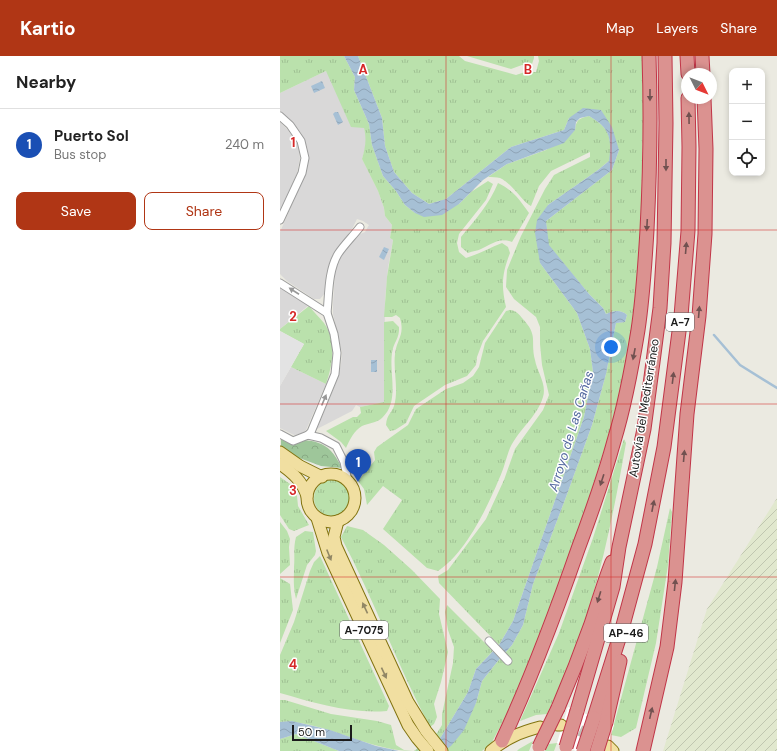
<!DOCTYPE html>
<html lang="en">
<head>
<meta charset="utf-8">
<style>
  :root { --surface:#fff; --page:#f6f6f6; --text:#222; --muted:#767676; --line:#e0e0e0; --accent:#b03615 }
  body { margin:0; font-family:"DM Sans",sans-serif; background:var(--page); color:var(--text) }
  .controls { position:absolute; right:12px; top:12px; display:grid; overflow:hidden; border-radius:8px; box-shadow:0 2px 6px #0003 }
  .controls button { width:36px; height:36px; display:grid; place-items:center; padding:0; border:0; border-bottom:1px solid var(--line); background:var(--surface); color:var(--text); font:20px sans-serif }
  .compass { position:absolute; left:401px; top:12px; width:36px; height:36px; border-radius:50%; background:var(--surface); box-shadow:0 2px 6px #0003; rotate:132deg }
  .scale { position:absolute; left:12px; bottom:10px; width:60px; box-sizing:border-box; padding-left:4px; border:2px solid #1b1b1b; border-top:0; font-size:11px; line-height:14px; white-space:nowrap; color:#1b1b1b; -webkit-text-stroke:3px #fff; paint-order:stroke }
  .you { position:absolute; left:331px; top:291px; width:14px; height:14px; margin:-10px; border:3px solid #fff; border-radius:50%; background:#1a73e8; box-shadow:0 0 0 6px #1a73e833 }
  .badge { display:grid; place-items:center; width:26px; height:26px; border-radius:50%; background:var(--accent); color:#fff; font-size:13px; font-weight:700 }
  .pin { position:absolute; translate:-50% -33px; filter:drop-shadow(0 1px 2px #0008) }
  .pin::after { content:''; position:absolute; top:21px; width:14px; height:12px; background:inherit; clip-path:polygon(0 0,100% 0,50% 100%) }
  .list { margin:0; padding:0; list-style:none }
  h2 { display:flex; justify-content:space-between; align-items:center; height:52px; margin:0; padding:0 16px; font-size:17px }
  h2 small { font-size:13px; font-weight:400; color:var(--muted) }
  .list li { display:grid; grid-template-columns:26px 1fr auto; gap:12px; align-items:center; box-sizing:border-box; height:72px; padding:0 16px; border-top:1px solid var(--line) }
  .list b { display:block; font-size:15px; white-space:nowrap }
  .list p { margin:0; font-size:13px; white-space:nowrap; color:var(--muted) }
  .list em { font-size:13px; font-style:normal; color:var(--muted) }
  .actions { display:flex; gap:8px; padding:12px 16px }
  .actions a { flex:1; padding:9px 0; border:1px solid var(--accent); border-radius:8px; text-align:center; font-size:14px; color:var(--accent) }
  .actions .main { background:var(--accent); color:#fff }
  .icon { flex:none; width:22px; height:22px; fill:none; stroke:currentColor; stroke-width:2; stroke-linecap:round; stroke-linejoin:round }
  .map { position:relative; flex:none; width:497px; height:695px; overflow:hidden }
  header { display:flex; align-items:center; gap:24px; box-sizing:border-box; height:56px; padding:0 20px; background:var(--accent); color:#fff }
  header strong { font-size:19px }
  nav { display:flex; gap:22px; margin-inline-start:auto; font-size:14px }
  main { display:flex }
  aside { flex:1; background:var(--surface) }
  .map>svg:first-child { display:block }
</style>
</head>
<body>
<header>
<strong>Kartio</strong>
<nav><a>Map</a><a>Layers</a><a>Share</a></nav>
</header>
<main>
<aside>
<h2>Nearby<small></small></h2>
<ul class="list">
<li><span class="badge" style="background:#1a4fb4">1</span><div><b>Puerto Sol</b><p>Bus stop</p></div><em>240 m</em></li>
</ul>
<div class="actions"><a class="main">Save</a><a>Share</a></div>
</aside>
<div class="map">
<svg width="497" height="695" viewBox="0 0 497 695">
  <defs>
    <pattern id="farmland-furrows" width="10" height="10" patternUnits="userSpaceOnUse"><rect width="10" height="10" fill="#e1e8ce"/><path d="M-1 1l2-2M0 10L10 0M9 11l2-2" fill="none" stroke="#c0c6b0"/></pattern>
    <pattern id="grass-tufts" width="24" height="20" patternUnits="userSpaceOnUse"><rect width="24" height="20" fill="#bae1ac"/><path d="M3 7l-1-3M5 7V3M7 7l1-3M15 17l-1-3M17 17v-4M19 17l1-3" fill="none" stroke="#9fc093"/></pattern>
    <pattern id="forest-crowns" width="20" height="18" patternUnits="userSpaceOnUse"><rect width="20" height="18" fill="#9ec69a"/><path d="M2 6a3 3 0 1 1 6 0M12 15a3 3 0 1 1 6 0" fill="none" stroke="#88aa84"/></pattern>
    <pattern id="water-waves" width="16" height="10" patternUnits="userSpaceOnUse"><rect width="16" height="10" fill="#a6c0d5"/><path d="M0 5q4-4 8 0t8 0" fill="none" stroke="#8ea4b6"/></pattern>
  </defs>
  <rect width="100%" height="100%" fill="#ebeae1"/>
  <!-- residential -->
  <g fill="#d9d8d8">
    <path d="M46 15 84 72 86 79V89L82 103 98 135 104 152 105 160 112 169 110 182 113 184 108 212 105 244 104 346 80 351 76 349 72 355 37 373 57 324 61 308 62 297 53 258V248L55 216 62 197 78 179 85 176 89 169 83 165 77 163 72 173 53 198 47 215 45 237 40 243H34L7 225 0 218V176L25 119 29 102 27 91 21 77 15 69 0 55V37Z"/>
    <path d="M0 66 8 74 18 89 20 102 17 117 0 156Z"/>
    <path d="M0 231 29 249 0 273Z"/>
    <path d="M11 311 46 328 26 374 22 378 14 379 0 372V330Z"/>
  </g>
  <!-- farmland -->
  <path fill="url(#farmland-furrows)" d="M497 442V695H383L427 553Z"/>
  <!-- grass -->
  <g fill="url(#grass-tufts)">
    <path d="M0 0H64L75 21 74 34 89 68 92 89 103 120 116 135 125 149 135 157 179 148 191 136 208 125 213 128 206 144 179 178 177 187 179 196 186 202C199 198 209 192 222 187L228 191 230 197C222 218 221 229 226 251L203 285 197 301 196 309 187 320 165 329 134 350 126 367 115 374 110 375 106 369C107 358 111 358 114 350 119 334 113 314 115 298 117 282 125 280 120 262L116 259 112 261H104L107 221 113 184 110 182 112 169 105 160 104 152 98 135 82 103C85 92 87 84 84 72L71 71 46 15 0 37Z"/>
    <path d="M78 0H179L185 5 236 19 245 16H256L259 5 258 0H363V71L359 228 339 346 298 478 244 627 212 686 202 695H164L196 647 202 625 217 606 232 589 243 569 253 528 286 441 312 369 326 318 336 267 345 266 347 259C340 253 334 255 326 258L323 252 309 238 268 189 266 165 332 114 339 94 321 54 289 62 284 74 231 91 166 143 149 148 132 137 114 116 105 90 102 62Z"/>
    <path d="M187 0H254V2L251 11 242 9 231 13Z"/>
    <path d="M309 60C330 72 332 82 330 104L318 114 268 149 260 207 297 257 310 293 313 316 304 361 233 565 219 589 159 527 158 520 168 514 206 463 224 424 235 393 263 354 269 339 262 309 260 288V271L256 261 234 243 226 231 227 214 241 180 265 133 274 119 310 101V96L271 115 259 130 251 150C244 148 232 127 220 122 217 121 211 121 208 121L227 108 266 94 295 74C296 64 299 62 309 60Z"/>
    <path d="M218 127C233 134 240 144 249 157L232 186C220 181 212 188 201 193 197 195 193 195 188 197L181 191V181C195 164 210 147 218 127Z"/>
    <path d="M29 250C33 255 39 261 44 267 57 285 53 308 46 328L11 311 24 288 0 275V273Z"/>
    <path d="M230 254C235 254 239 258 242 262 259 280 250 284 255 304 257 316 267 328 263 341 257 361 239 373 230 392 226 402 224 413 219 423 207 452 185 498 158 515L147 512 103 473 122 444 103 430 87 449 84 433 78 425 95 404 94 396 97 391 128 369 136 353 166 333 183 327 193 320 199 311 205 287 226 255Z"/>
    <path d="M113 265 119 271C120 282 113 287 112 297 109 318 120 346 102 362 96 367 89 367 82 370 74 375 70 383 66 392L61 386 46 375 73 361H77L81 357 80 351 104 346V266Z"/>
    <path d="M344 383 346 387C337 438 327 491 312 542 301 581 285 621 267 658L256 659 240 665 279 577 313 482Z"/>
    <path d="M0 421 13 430 17 440 18 450 29 469 14 475 9 473 0 459Z"/>
    <circle cx="52" cy="442" r="18"/>
    <path d="M390 452 392 456 388 509 376 587 356 672 341 681 331 679 377 511Z"/>
    <path d="M0 466 7 475 10 483 9 491 10 509 0 518Z"/>
    <path d="M67 470 83 474 104 489 132 514 160 543 159 558 168 596 161 626 154 648 157 661 154 668 150 671C117 609 94 543 61 481Z"/>
    <path d="M25 475 33 476 36 495 35 499 27 509 16 543C13 530 14 524 14 511 15 499 13 493 16 481Z"/>
    <path d="M40 500 109 650 107 655C70 658 35 647 0 637V599L14 566 30 515 34 506Z"/>
    <path d="M0 522 10 528 13 554 0 587Z"/>
    <path d="M167 549 213 595 196 613 188 636 161 681 141 695H134L157 677 162 669V658L173 607 174 591 168 574 165 556Z"/>
    <path d="M0 644H5L51 658 97 665 111 669 116 689 124 694 133 695C99 695 67 678 34 670 21 667 13 665 0 666Z"/>
    <path d="M16 678 59 695H0V683Z"/>
    <path d="M253 685 249 695H237L239 693Z"/>
    <path d="M277 687 274 695H265L269 688Z"/>
  </g>
  <!-- forest -->
  <path fill="url(#forest-crowns)" d="M4 382C34 386 47 381 62 412L41 410 14 400 1 391V383Z"/>
  <!-- parking -->
  <path fill="#e3e3e3" d="M0 275 24 288 0 330Z"/>
  <!-- water -->
  <g fill="url(#water-waves)">
    <path d="M64 0H78L102 62 105 90 114 116 132 137 149 148 166 143 231 91 284 74 289 62 303 52 321 54 332 71 339 94 332 114 266 165 269 189 309 238 323 252 326 258C334 255 340 253 347 259L345 266 336 267 326 318 312 369 286 441 253 528 243 569 232 589 217 606 202 625 196 647 184 674 171 690 164 695H141L161 681 188 636 196 613 219 589 233 565 304 361 313 316 310 293 297 257 260 207 255 177 257 164 268 149 318 114 329 105C332 82 330 72 309 60L300 62 296 66 295 74 284 87 227 108 203 124 179 148 162 159 144 161 135 157 125 149 116 135 103 120 92 89 89 68 74 34 75 21Z"/>
    <path d="M42 25 45 32 34 37 31 30Z"/>
    <path d="M55 56H58L63 66 58 69 53 58Z"/>
    <path d="M104 191 109 193 104 204 99 201Z"/>
    <rect x="91" y="304" width="6" height="12"/>
    <path d="M12 665 50 674 96 690 119 695H59L16 678 0 683V666Z"/>
  </g>
  <!-- pier -->
  <path fill="#fff" d="M288 651 334 669 326 695H296L277 687Z"/>
  <g fill="none" stroke-linecap="round" stroke-linejoin="round">
    <!-- stream -->
    <path stroke="#a6c0d5" stroke-width="2.5" d="M434 279 460 309 497 332"/>
    <!-- primary-tunnel -->
    <path stroke="#c1c1b9" stroke-width="11" stroke-dasharray="11 5.5" stroke-linecap="butt" d="M284 670 295 672 316 683"/>
    <defs>
      <g id="minor">
        <path d="M0 60 10 69 21 85 25 102 22 117 0 164"/>
        <path d="M0 227 47 257 54 278 57 297 55 318 31 376 28 379"/>
        <path d="M47 257C49 238 48 215 58 198 64 189 73 180 80 171"/>
        <path d="M0 378 13 385 28 379 41 382 56 390 64 406 68 425"/>
        <path d="M209 585 228 605"/>
      </g>
      <g id="primary">
        <path d="M0 396 20 410 42 421"/>
        <path d="M0 408C13 417 22 425 27 440"/>
        <circle cx="51" cy="442" r="24"/>
        <path d="M37 462 48 497 128 669 137 682 148 695"/>
        <path d="M58 465 54 481 56 490 128 646 146 675 162 695"/>
        <path d="M277 669H281"/>
        <path d="M328 690 333 695"/>
        <path d="M211 695C226 682 241 676 260 671"/>
      </g>
      <g id="motorway">
        <path d="M407 0 408 18"/>
        <path d="M422 0 423 18"/>
        <path d="M278 652C290 624 301 596 311 568 318 547 324 526 332 506"/>
        <path d="M297 655 333 531 339 491 364 373 373 306 380 252 384 187 386 67 385 0"/>
        <path d="M314 662 342 573 365 488 384 391 401 260 408 175 409 91 408 42"/>
        <path d="M326 666 340 605"/>
        <path d="M222 685C251 623 275 559 298 493 311 458 324 422 334 385 345 349 352 311 358 274 363 241 365 207 367 174 370 116 371 58 369 0"/>
        <path d="M363 695 387 591 395 526 407 358 419 260 425 178 426 93 424 42"/>
      </g>
    </defs>
    <!-- minor casing -->
    <use href="#minor" stroke="#9c9c9c" stroke-width="9"/>
    <!-- primary casing -->
    <use href="#primary" stroke="#827410" stroke-width="13"/>
    <!-- motorway casing -->
    <use href="#motorway" stroke="#c13648" stroke-width="15"/>
    <!-- minor -->
    <use href="#minor" stroke="#fff" stroke-width="7"/>
    <!-- primary -->
    <use href="#primary" stroke="#f1dfa1" stroke-width="11"/>
    <!-- motorway -->
    <use href="#motorway" stroke="#db9290" stroke-width="13"/>
    <defs>
      <g id="motorway-bridge">
        <path d="M259 691 278 652"/>
        <path d="M286 691 297 655"/>
        <path d="M303 695 314 662"/>
        <path d="M317 695 326 666"/>
      </g>
    </defs>
    <!-- motorway-bridge casing -->
    <use href="#motorway-bridge" stroke="#c13648" stroke-width="15" stroke-linecap="butt"/>
    <!-- motorway-bridge -->
    <use href="#motorway-bridge" stroke="#db9290" stroke-width="13"/>
  </g>
  <!-- one-way arrows -->
  <defs><path id="oneway-solid" d="M-6-.8H1V-3.2L6.5 0L1 3.2V.8H-6Z"/></defs>
  <g fill="#715150">
    <use href="#oneway-solid" transform="translate(370 39) rotate(90)"/>
    <use href="#oneway-solid" transform="translate(409 62) rotate(-91)"/>
    <use href="#oneway-solid" transform="translate(386 109) rotate(90)"/>
    <use href="#oneway-solid" transform="translate(367 169) rotate(93)"/>
    <use href="#oneway-solid" transform="translate(406 192) rotate(-85)"/>
    <use href="#oneway-solid" transform="translate(419 256) rotate(-85)"/>
    <use href="#oneway-solid" transform="translate(354 298) rotate(101)"/>
    <use href="#oneway-solid" transform="translate(393 322) rotate(-83)"/>
    <use href="#oneway-solid" transform="translate(404 400) rotate(-85)"/>
    <use href="#oneway-solid" transform="translate(322 424) rotate(108)"/>
    <use href="#oneway-solid" transform="translate(373 450) rotate(-79)"/>
    <use href="#oneway-solid" transform="translate(395 529) rotate(-84)"/>
    <use href="#oneway-solid" transform="translate(319 541) rotate(107)"/>
    <use href="#oneway-solid" transform="translate(371 657) rotate(-77)"/>
  </g>
  <g fill="#989898">
    <use href="#oneway-solid" transform="translate(14 235) rotate(-147)"/>
    <use href="#oneway-solid" transform="translate(44 344) rotate(-67)"/>
  </g>
  <g fill="#918765">
    <use href="#oneway-solid" transform="translate(49 499) rotate(68)"/>
    <use href="#oneway-solid" transform="translate(85 552) rotate(-115)"/>
    <use href="#oneway-solid" transform="translate(104 617) rotate(65)"/>
  </g>
  <!-- grid -->
  <path fill="none" stroke="#d62828" stroke-width="1" stroke-opacity="0.55" d="M166 0V695M331 0V695M0 174H497M0 348H497M0 521H497"/>
  <g text-anchor="middle" dominant-baseline="central" stroke-width="3" stroke-linejoin="round" paint-order="stroke">
    <!-- shield labels -->
    <g fill="#fff" stroke="#5f5f5f" stroke-width="1">
      <rect x="386" y="257" width="28" height="18" rx="3"/>
      <rect x="60" y="565" width="48" height="18" rx="3"/>
      <rect x="324" y="568" width="44" height="18" rx="3"/>
    </g>
    <g font-size="11" font-weight="bold" fill="#1b1b1b">
      <text x="400" y="266">A-7</text>
      <text x="84" y="574">A-7075</text>
      <text x="346" y="577">AP-46</text>
    </g>
    <!-- street labels -->
    <g font-size="12" fill="#1b1b1b" stroke="#fff">
      <text transform="translate(364 352) rotate(-81)">Autovía del Mediterráneo</text>
    </g>
    <!-- water labels -->
    <g font-size="13" font-style="italic" fill="#53699f" stroke="#fff">
      <text transform="translate(291 375) rotate(-73)">Arroyo de Las Cañas</text>
    </g>
  </g>
  <g font-size="13" text-anchor="middle" font-weight="bold" fill="#d62828" stroke="#fff" stroke-width="3" stroke-linejoin="round" paint-order="stroke">
    <text x="83" y="18">A</text>
    <text x="248" y="18">B</text>
    <text x="13" y="91">1</text>
    <text x="13" y="265">2</text>
    <text x="13" y="439">3</text>
    <text x="13" y="613">4</text>
  </g>
</svg>
<div class="controls">
<button>+</button>
<button>−</button>
<button><svg class="icon" aria-label="locate" viewBox="0 0 24 24"><circle cx="12" cy="12" r="6"/><path d="M12 2v4M12 18v4M2 12h4M18 12h4"/></svg></button>
</div>
<svg class="compass" viewBox="-18 -18 36 36"><path d="M0-13l5 13h-10z" fill="#e53935"/><path d="M0 13l5-13h-10z" fill="#767676"/></svg>
<div class="scale">50 m</div>
<div class="you"></div>
<div class="pin badge" style="left:78px;top:426px;background:#1a4fb4">1</div>
</div>
</main>
</body>
</html>
